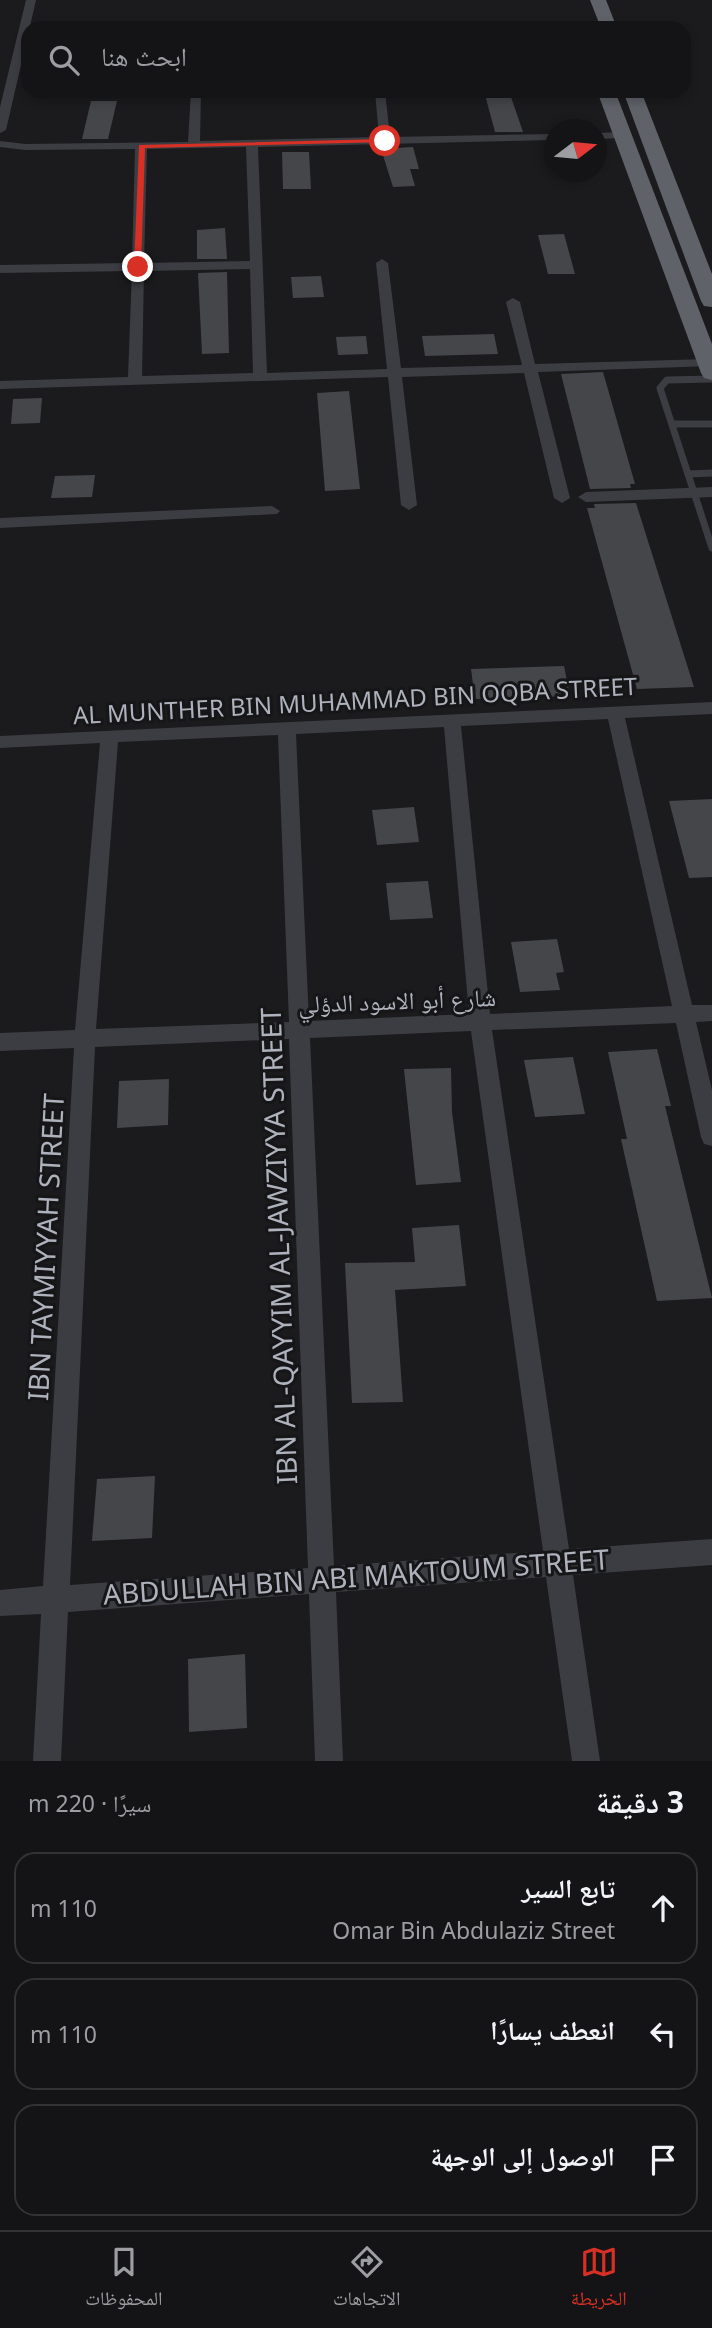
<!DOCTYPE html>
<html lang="ar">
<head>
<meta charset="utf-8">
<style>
  :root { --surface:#141416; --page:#1d1d1f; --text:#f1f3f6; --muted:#9d9ea1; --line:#333335; --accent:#d93025 }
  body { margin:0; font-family:"Noto Sans","Noto Naskh Arabic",sans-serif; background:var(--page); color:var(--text); direction:rtl }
  .compass { position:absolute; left:544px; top:119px; width:63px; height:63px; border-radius:50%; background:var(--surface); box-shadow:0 4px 10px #0003; rotate:74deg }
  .stop { position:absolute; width:21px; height:21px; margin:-16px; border:5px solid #d93025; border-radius:50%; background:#fff }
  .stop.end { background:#d93025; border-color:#fff; box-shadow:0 2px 7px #0008 }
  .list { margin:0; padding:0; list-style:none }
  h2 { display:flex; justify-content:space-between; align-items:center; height:91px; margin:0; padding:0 28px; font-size:30px }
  h2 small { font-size:23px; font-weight:400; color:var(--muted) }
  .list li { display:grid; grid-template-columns:46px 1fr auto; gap:21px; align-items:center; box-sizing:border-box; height:112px; margin:0 14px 14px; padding:0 14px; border:2px solid var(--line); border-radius:21px }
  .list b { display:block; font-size:26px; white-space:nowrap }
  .list p { margin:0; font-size:23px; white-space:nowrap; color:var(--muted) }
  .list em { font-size:23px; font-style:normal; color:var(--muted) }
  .icon { flex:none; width:38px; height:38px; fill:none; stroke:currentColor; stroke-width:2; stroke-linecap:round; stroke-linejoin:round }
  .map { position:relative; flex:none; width:712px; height:1761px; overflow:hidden; direction:ltr }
  .search { position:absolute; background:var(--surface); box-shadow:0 4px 10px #0003; left:21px; right:21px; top:21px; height:77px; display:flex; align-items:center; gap:18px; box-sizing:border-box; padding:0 24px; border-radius:21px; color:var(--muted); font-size:26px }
  .sheet { height:469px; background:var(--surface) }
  nav { display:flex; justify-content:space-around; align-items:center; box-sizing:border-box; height:98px; border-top:2px solid var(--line); background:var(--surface); font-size:19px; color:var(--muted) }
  nav a { display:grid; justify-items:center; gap:4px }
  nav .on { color:var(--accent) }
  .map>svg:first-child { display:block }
</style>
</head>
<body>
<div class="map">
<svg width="712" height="1761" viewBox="0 0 712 1761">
  <rect width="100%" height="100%" fill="#1b1b1d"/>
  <!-- building -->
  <g fill="#45464a">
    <path d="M484 91H509L523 132H495Z"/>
    <path d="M91 101H117L108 139H82Z"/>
    <path d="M413 147 419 169H410L415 186 393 187 381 149Z"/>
    <path d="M282 152H309L311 189H283Z"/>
    <path d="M225 228 227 259H197V230Z"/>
    <path d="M564 234 575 274H548L538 235Z"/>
    <path d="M227 272 229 353 202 354 198 273Z"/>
    <path d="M321 276 324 297 293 298 291 277Z"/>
    <path d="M494 334 498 354 425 356 422 336Z"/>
    <path d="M366 336 368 354 338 355 336 337Z"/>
    <path d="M603 372 635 484H630L631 488 590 489 561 374Z"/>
    <path d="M349 391 360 489 325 491 317 393Z"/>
    <path d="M42 398 40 423 11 424 13 399Z"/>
    <path d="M95 475 92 497 51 498 55 476Z"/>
    <path d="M636 503 694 687 637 689 587 508H595L594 504Z"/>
    <path d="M564 666 570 696 475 699 471 669Z"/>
    <path d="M712 799V877L689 878 669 801Z"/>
    <path d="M414 807 419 842 377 845 372 810Z"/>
    <path d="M428 881 433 918 390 920 386 883Z"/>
    <path d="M557 939 564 972 556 973 560 990 520 992 511 942Z"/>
    <path d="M657 1049 671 1106H665L712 1298 657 1301 621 1139H627L608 1052Z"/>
    <path d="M573 1057 585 1114 535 1117 524 1060Z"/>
    <path d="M451 1068 452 1112 461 1182 416 1185 404 1069Z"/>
    <path d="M169 1079 168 1125 117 1128 119 1081Z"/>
    <path d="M459 1225 466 1286 395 1290 403 1402 352 1403 345 1263 415 1262 412 1228Z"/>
    <path d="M155 1476 152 1538 92 1541 97 1479Z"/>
    <path d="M245 1654 247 1728 189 1732 188 1659Z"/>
  </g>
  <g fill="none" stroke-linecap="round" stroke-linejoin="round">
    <!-- service -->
    <g stroke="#3c3d42" stroke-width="7">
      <path d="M712 379 667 380 660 388 712 548"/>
      <path d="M672 424H712"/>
      <path d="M688 474 712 473"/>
    </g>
    <!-- minor -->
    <g fill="#3c3d42" fill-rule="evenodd">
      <path d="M26 0H36L6 130 0 133V107Z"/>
      <path d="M191 91H201L200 141 379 137 375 91H385L390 137 554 134V140L258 147 267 373 387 369 376 263 382 259 388 263 401 368 522 365 506 302 513 298 520 302 535 364 708 359 712 360V366L538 372 570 498 562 503 554 498 524 373 402 377 417 505 409 510 401 505 388 377 0 389V381L128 377 132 271 0 273V265L132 263 135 149 25 150 0 147V141L25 144 188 142ZM246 147 250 261 144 263 147 149ZM250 269 253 373 142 376 144 271Z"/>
      <path d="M596 133 622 132 628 135 622 138 596 139Z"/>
      <path d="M712 487V497L586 502 578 497 586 492Z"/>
      <path d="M272 506 280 511 277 514 0 528V518Z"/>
      <path d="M712 702V714L625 718 692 1005H712V1021L696 1022 712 1090V1146L704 1144 701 1137 676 1023 492 1030 569 1549 712 1539V1565L573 1575 600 1761H572L546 1577 336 1592 343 1761H315L309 1594 68 1612 61 1761H33L41 1614 0 1616V1590L43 1586 74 1048 0 1051V1033L75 1030 100 743 0 748V736ZM608 719 672 1006 490 1014 461 726ZM444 727 469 1014 309 1021 296 734ZM278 735 289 1022 96 1029 118 742ZM471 1031 543 1551 334 1566 310 1038ZM289 1039 308 1568 70 1585 95 1047Z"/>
    </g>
    <!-- trunk -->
    <g fill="#60626a" fill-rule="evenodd">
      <path d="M590 0H606L617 28H601Z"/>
      <path d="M597 91H615L712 344V380L704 378 701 373Z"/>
      <path d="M623 91H641L712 274V307L704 306 701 301Z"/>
    </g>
  </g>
  <!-- route -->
  <path fill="#d93025" d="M385 139 388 142 145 148 141 267 138 269 134 267 139 145Z"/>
  <g text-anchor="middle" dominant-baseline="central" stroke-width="6" stroke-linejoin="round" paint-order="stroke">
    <!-- street labels -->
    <g font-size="24" fill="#aeb2bc" stroke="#161618">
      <text transform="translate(355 700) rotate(-3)">AL MUNTHER BIN MUHAMMAD BIN OQBA STREET</text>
      <text transform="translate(397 1000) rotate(-2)">شارع أبو الاسود الدؤلي</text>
    </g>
    <!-- near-street labels -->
    <g font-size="28" fill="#aeb2bc" stroke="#161618">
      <text transform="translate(278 1246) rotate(-92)">IBN AL-QAYYIM AL-JAWZIYYA STREET</text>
      <text transform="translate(45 1247) rotate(-87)">IBN TAYMIYYAH STREET</text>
      <text transform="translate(356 1576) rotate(-4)">ABDULLAH BIN ABI MAKTOUM STREET</text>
    </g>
  </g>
</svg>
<svg class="compass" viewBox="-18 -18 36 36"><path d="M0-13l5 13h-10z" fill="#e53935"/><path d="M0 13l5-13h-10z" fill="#9d9ea1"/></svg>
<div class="stop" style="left:385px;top:141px"></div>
<div class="stop end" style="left:138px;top:267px"></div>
<div class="search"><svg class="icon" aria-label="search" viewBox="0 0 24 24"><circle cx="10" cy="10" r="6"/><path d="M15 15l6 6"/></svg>ابحث هنا</div>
</div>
<section class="sheet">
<h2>3 دقيقة<small>سيرًا · 220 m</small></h2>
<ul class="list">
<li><svg class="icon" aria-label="ahead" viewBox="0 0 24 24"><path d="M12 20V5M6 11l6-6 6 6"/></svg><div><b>تابع السير</b><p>Omar Bin Abdulaziz Street</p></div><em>110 m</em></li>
<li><svg class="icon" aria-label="left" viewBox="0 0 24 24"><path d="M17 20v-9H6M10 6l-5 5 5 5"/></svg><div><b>انعطف يسارًا</b></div><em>110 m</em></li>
<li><svg class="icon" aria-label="arrive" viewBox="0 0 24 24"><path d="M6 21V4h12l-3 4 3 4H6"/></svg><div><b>الوصول إلى الوجهة</b></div></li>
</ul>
</section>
<nav>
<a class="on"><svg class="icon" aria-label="map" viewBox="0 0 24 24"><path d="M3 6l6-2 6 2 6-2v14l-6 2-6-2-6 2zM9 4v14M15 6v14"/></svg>الخريطة</a>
<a><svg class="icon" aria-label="directions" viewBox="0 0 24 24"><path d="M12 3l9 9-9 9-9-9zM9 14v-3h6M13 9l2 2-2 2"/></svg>الاتجاهات</a>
<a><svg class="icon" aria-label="saved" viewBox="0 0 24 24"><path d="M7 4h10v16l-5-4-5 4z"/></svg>المحفوظات</a>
</nav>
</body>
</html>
